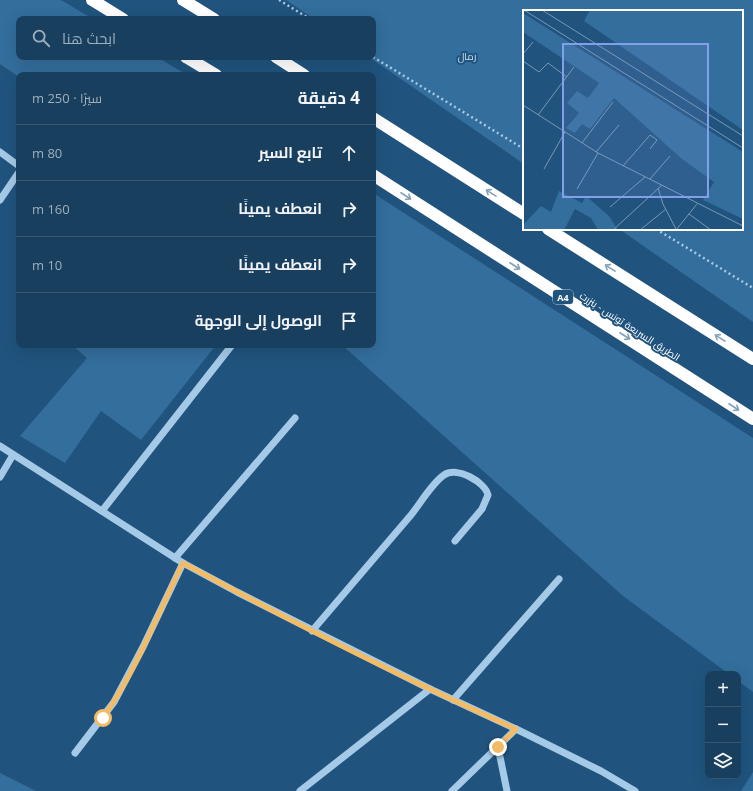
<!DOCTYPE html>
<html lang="ar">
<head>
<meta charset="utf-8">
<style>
  :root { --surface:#183f5e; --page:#254a67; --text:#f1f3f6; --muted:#9fafbc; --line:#365873 }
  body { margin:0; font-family:"Open Sans",Cairo,sans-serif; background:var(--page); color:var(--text); direction:rtl }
  .controls { position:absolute; right:12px; bottom:12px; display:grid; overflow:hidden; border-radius:8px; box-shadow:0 4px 16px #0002 }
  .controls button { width:36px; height:36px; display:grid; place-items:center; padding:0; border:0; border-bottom:1px solid var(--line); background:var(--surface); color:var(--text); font:20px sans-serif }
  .stop { position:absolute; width:12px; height:12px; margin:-9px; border:3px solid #f4bb65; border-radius:50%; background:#fff }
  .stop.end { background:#f4bb65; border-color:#fff; box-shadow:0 1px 4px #0008 }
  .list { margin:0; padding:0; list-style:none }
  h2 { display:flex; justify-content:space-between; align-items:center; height:52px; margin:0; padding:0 16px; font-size:17px }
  h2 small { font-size:13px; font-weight:400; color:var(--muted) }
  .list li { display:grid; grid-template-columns:26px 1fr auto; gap:12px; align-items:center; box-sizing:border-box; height:56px; padding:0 16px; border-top:1px solid var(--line) }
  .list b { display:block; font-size:15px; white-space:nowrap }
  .list em { font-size:13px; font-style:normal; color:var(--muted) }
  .icon { flex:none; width:22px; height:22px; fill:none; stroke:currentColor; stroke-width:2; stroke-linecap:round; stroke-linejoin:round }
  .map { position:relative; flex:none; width:753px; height:791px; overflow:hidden; direction:ltr }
  .search { position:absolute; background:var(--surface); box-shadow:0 4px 16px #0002; left:16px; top:16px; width:360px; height:44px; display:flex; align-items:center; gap:10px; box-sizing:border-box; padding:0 14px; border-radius:8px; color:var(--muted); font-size:15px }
  .panel { position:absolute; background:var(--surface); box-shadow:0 4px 16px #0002; left:16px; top:72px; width:360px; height:276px; border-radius:8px; direction:rtl }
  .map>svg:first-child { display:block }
</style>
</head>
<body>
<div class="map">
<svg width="753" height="791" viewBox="0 0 753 791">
  <rect width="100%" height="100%" fill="#20547e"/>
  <!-- green -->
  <g fill="#336e9c">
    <path d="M0 0H61L93 19H19V57H157L187 75H19V77L0 64Z"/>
    <path d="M286 0H753V322L619 229H742V11H524V164L369 57H373V19H314Z"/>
    <path d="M373 193 753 438V692L738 681V674H729L623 596 342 345H373Z"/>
    <path d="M72 345H216L141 440 101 411 65 463 20 436 87 358Z"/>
    <path d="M753 772V791H741Z"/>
    <path d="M0 773 36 791H0Z"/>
  </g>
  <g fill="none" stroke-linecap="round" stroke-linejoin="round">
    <!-- path -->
    <g stroke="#a5cae7" stroke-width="2.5" stroke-dasharray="2 3" stroke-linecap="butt">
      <path d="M279 0 310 19"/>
      <path d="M373 57 524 149"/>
      <path d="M656 229 753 288"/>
    </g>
    <!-- minor -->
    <g stroke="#a5cae7" stroke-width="7">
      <path d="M0 152 19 166"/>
      <path d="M0 200 19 172"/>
      <path d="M0 446 183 563 237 592 430 689 516 729 601 771 635 791"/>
      <path d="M0 477 13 455"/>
      <path d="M102 511 232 345"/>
      <path d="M175 558 295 418"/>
      <path d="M312 631C345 592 378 554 411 515 420 504 432 483 444 475 457 466 485 482 488 495L482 509 455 541"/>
      <path d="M453 700 559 579"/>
      <path d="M498 747 507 791"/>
      <path d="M75 753 114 702 143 647 183 563"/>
      <path d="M300 791 430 689"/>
      <path d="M452 791 516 729"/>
    </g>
    <!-- highway -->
    <g stroke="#fff" stroke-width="12">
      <path d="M92 0 123 19"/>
      <path d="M183 0 214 19"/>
      <path d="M186 57 216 75"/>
      <path d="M276 57 304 75"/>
      <path d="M373 118 524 214"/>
      <path d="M373 175 753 419"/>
      <path d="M548 229 753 359"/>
    </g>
  </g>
  <!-- one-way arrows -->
  <defs><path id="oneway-shaft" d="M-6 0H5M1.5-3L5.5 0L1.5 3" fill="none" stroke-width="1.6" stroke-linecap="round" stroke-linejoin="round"/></defs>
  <g stroke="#84a1b8">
    <use href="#oneway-shaft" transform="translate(491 193) rotate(-148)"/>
    <use href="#oneway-shaft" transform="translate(406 196) rotate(33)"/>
    <use href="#oneway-shaft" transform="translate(515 266) rotate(33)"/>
    <use href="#oneway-shaft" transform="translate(610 268) rotate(-148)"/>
    <use href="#oneway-shaft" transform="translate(625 336) rotate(33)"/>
    <use href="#oneway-shaft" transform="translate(720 338) rotate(-148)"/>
    <use href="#oneway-shaft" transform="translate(734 407) rotate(33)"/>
  </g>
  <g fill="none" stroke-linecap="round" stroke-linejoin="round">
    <!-- route -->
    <path stroke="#f4bb65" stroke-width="5" d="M103 718C136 671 157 615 183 563 292 622 403 678 516 729L498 747"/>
  </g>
  <g text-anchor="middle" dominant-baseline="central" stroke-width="4" stroke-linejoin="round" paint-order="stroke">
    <!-- shield labels -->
    <rect fill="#20547e" stroke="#bcccd8" stroke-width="1" x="553" y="290" width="20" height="14" rx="3"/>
    <g font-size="9" font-weight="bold" fill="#fff">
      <text x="563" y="297">A4</text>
    </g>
    <!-- park labels -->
    <g font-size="10" fill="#c8e2f5" stroke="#20547e">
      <text x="467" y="56">رمال</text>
    </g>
    <!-- street labels -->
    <g font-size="10" fill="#fff" stroke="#20547e">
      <text transform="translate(630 326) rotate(33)">الطريق السريعة تونس - بنزرت</text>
    </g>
  </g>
  <!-- overview -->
  <g transform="translate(523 10)">
    <rect width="220" height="220" fill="#20547e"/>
    <path d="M67 0H220V120L61 11ZM0 3 220 142V209L180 190 191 172 159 149 91 88 67 119 59 114 52 123 43 118 56 103 44 93 54 81 65 88 76 73 0 22ZM36 181 59 193 63 186 86 206 95 220H75L68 208 52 199 41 220H0V215L18 196 28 202Z" fill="#336e9c"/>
    <path fill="none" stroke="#7998b2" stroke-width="1" d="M1 0 220 138M19 0 220 126M0 44 10 32M0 51 16 62 25 53 44 67M0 95 75 143 220 216M15 105 51 57M59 133 90 92M73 142 96 115M100 156 127 125 134 130 127 139M21 159 42 122M127 169 147 146M135 178 140 194 153 219M54 179 75 143M87 197 122 167M166 204 188 220M90 220 139 175M117 220 143 199M153 220 174 194"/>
    <path fill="#839eea" fill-opacity="0.15" stroke="#839eea" stroke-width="2" d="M40 34H185V187H40Z"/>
    <rect width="220" height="220" fill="none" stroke="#fff" stroke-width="2"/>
  </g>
</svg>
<div class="controls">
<button>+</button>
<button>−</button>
<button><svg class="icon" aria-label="layers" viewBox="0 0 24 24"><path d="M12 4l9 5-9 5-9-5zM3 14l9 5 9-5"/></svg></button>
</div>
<div class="stop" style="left:103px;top:718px"></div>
<div class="stop end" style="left:498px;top:747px"></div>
<div class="search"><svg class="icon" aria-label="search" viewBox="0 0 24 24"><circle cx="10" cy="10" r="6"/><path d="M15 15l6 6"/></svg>ابحث هنا</div>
<section class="panel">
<h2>4 دقيقة<small>سيرًا · 250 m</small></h2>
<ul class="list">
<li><svg class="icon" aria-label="ahead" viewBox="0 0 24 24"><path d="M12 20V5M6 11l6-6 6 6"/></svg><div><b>تابع السير</b></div><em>80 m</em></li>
<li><svg class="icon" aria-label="right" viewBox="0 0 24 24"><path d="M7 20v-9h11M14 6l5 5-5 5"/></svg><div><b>انعطف يمينًا</b></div><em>160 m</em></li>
<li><svg class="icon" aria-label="right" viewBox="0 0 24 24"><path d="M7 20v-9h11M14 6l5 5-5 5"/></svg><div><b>انعطف يمينًا</b></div><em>10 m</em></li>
<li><svg class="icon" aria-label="arrive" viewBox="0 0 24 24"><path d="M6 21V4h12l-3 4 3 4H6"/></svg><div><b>الوصول إلى الوجهة</b></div></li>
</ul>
</section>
</div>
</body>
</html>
